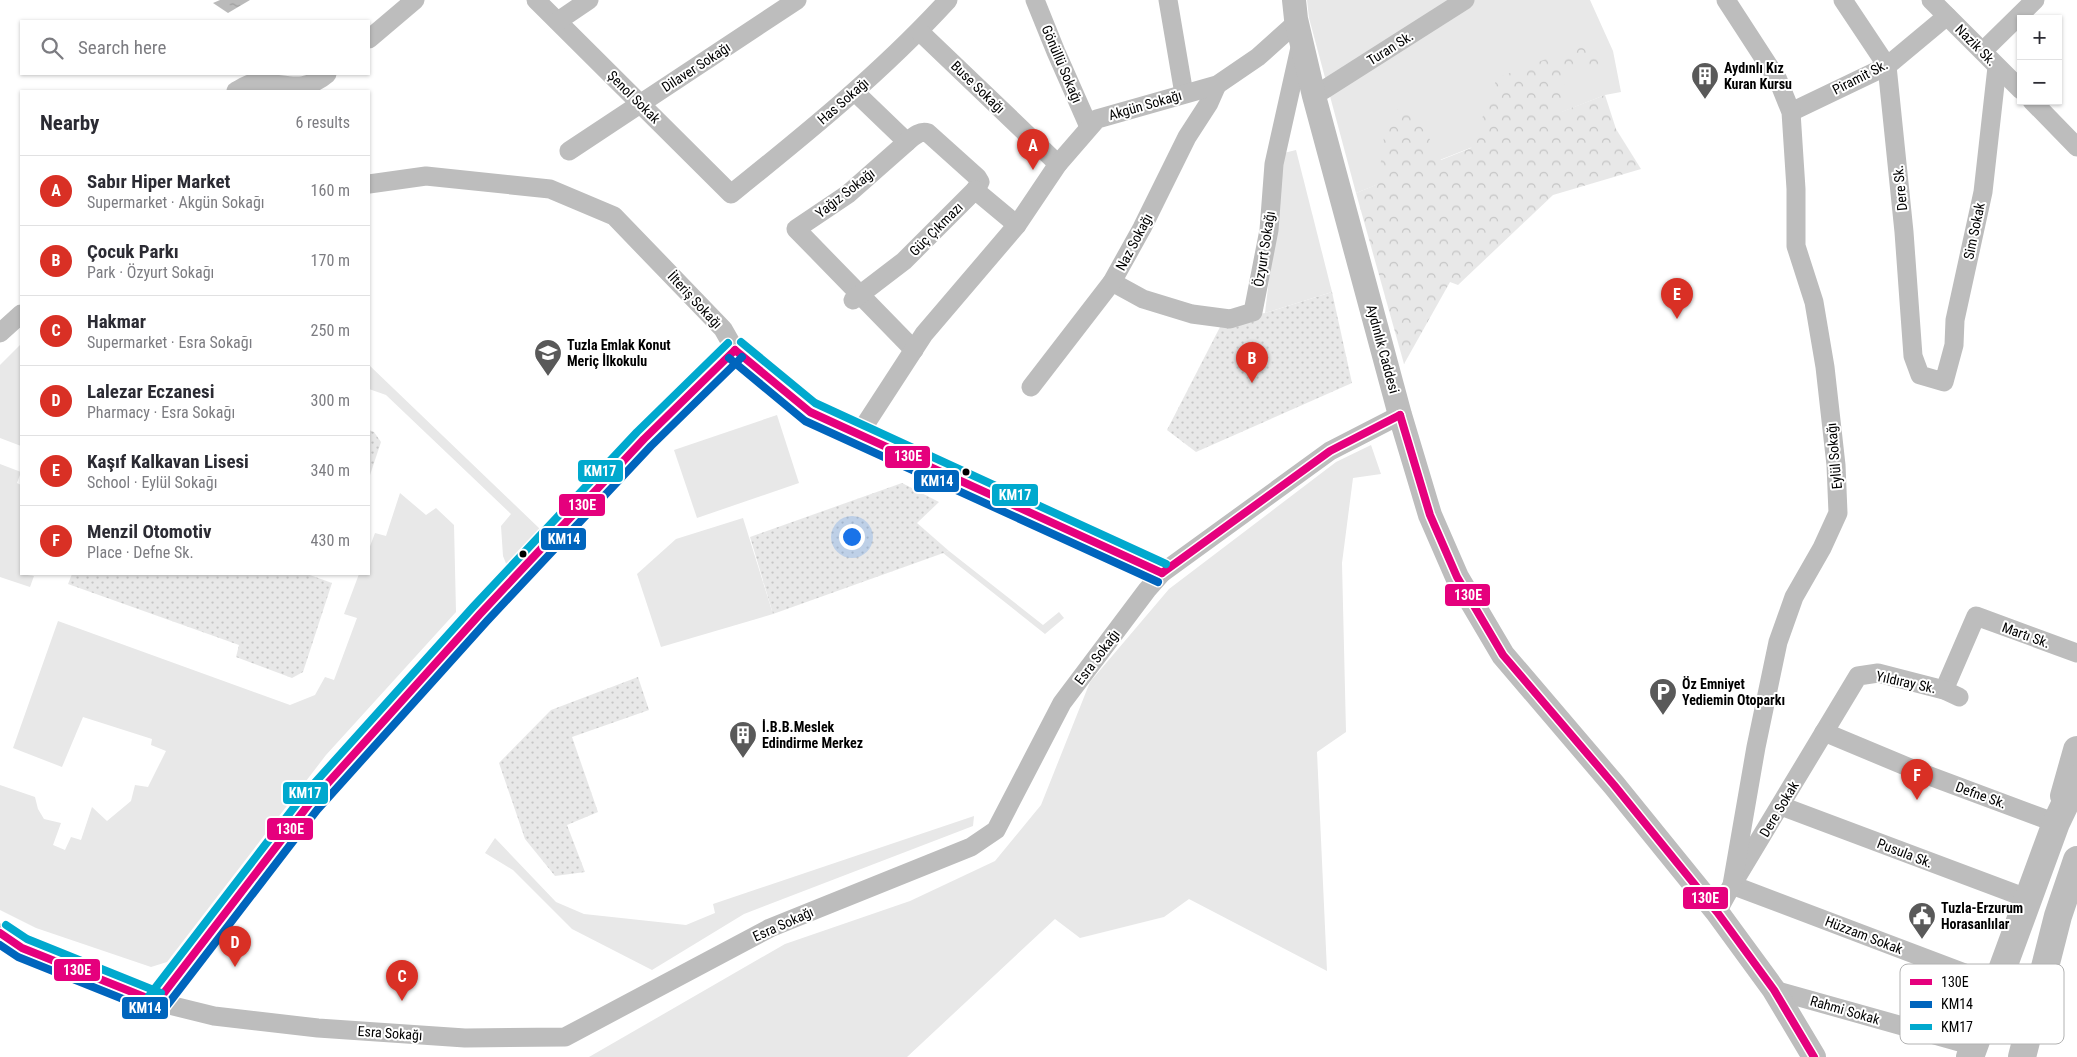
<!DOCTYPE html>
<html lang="en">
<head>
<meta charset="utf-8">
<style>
  :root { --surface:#fff; --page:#f2f2f3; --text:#2b2b33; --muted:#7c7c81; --line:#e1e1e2; --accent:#d93025 }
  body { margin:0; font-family:"Roboto Condensed",sans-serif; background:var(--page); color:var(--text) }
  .controls { position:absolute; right:15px; top:15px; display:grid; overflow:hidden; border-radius:0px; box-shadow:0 1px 4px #0004 }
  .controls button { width:45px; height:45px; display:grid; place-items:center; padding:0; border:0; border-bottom:1px solid var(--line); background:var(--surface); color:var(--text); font:25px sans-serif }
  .you { position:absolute; left:851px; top:536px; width:18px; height:18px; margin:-12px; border:4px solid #fff; border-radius:50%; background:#1a73e8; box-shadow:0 0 0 8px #1a73e833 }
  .badge { display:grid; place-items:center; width:32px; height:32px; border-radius:50%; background:var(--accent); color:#fff; font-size:16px; font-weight:700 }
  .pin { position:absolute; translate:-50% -41px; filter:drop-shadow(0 1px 2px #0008) }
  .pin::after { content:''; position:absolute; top:26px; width:18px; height:15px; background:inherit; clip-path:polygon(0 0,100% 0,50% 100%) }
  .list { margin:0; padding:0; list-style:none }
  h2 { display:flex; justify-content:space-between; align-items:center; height:65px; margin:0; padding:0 20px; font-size:21px }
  h2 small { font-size:16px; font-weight:400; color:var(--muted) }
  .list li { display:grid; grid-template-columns:32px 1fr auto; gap:15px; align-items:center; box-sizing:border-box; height:70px; padding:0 20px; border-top:1px solid var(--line) }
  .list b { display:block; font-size:19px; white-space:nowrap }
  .list p { margin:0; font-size:16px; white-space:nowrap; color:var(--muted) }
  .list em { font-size:16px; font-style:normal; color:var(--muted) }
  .icon { flex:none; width:28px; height:28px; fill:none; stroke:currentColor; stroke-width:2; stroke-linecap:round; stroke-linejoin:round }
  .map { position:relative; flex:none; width:2077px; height:1057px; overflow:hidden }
  .search { position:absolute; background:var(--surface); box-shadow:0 1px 4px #0004; left:20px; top:20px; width:350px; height:55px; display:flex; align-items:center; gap:12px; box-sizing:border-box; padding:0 18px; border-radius:0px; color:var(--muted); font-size:19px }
  .panel { position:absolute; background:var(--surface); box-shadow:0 1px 4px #0004; left:20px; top:90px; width:350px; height:485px; border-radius:0px }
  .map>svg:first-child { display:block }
</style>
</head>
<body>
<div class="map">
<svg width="2077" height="1057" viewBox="0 0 2077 1057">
  <defs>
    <pattern id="forest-crowns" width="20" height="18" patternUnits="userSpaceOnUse" patternTransform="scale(1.25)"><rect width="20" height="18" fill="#e8e8e8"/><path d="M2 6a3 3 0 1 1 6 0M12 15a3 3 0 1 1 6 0" fill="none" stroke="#c5c5c5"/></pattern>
    <pattern id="park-dots" width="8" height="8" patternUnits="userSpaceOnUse" patternTransform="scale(1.25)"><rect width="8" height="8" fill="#e8e8e8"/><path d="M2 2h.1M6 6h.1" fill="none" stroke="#c5c5c5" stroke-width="1.8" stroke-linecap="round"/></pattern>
    <pattern id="water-ripples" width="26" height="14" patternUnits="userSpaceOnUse" patternTransform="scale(1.25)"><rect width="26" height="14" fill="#bababa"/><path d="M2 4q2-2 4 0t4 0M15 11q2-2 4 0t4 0" fill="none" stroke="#9e9e9e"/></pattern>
  </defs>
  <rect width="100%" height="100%" fill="#fff"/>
  <!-- green -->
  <g fill="#e8e8e8">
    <path d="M1307 0H1590L1613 51 1621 92 1605 95 1356 193 1309 18Z"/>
    <path d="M1296 150 1332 292 1265 313 1284 153Z"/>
    <path d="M21 344V446L0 438V365Z"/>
    <path d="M369 365 540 529 507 566 503 556 501 526 511 514 386 395 369 389Z"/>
    <path d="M777 415 799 483 697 518 674 450Z"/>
    <path d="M1371 445 1381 474 1353 478 1342 563 1346 732 1317 752 1327 971 1189 899 1164 917 1080 938 1055 919 907 1057H589L785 944 910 901 995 861 1041 805 1090 682 1169 589 1336 462Z"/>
    <path d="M0 464 21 472 17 483 21 485V574L34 576 30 587 0 577Z"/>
    <path d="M400 493 426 515 436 508 454 525 456 612 326 755 167 962 151 967 36 928 0 910V785L35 797 38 809 44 819 61 823 53 845 65 850 71 837 81 840 92 807 107 821 131 801 135 785 148 787 166 751 151 745 152 739 83 717 62 767 13 748 58 621 290 705 315 695 325 677 334 680 357 618 344 614 359 574H369V549L375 533 386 536Z"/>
    <path d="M743 518 773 614 661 647 637 574 676 539Z"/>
    <path d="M949 551 1043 625 1059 612 1064 618 1045 634 943 553Z"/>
    <path d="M974 816 973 826 744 914 652 970 572 929 513 870 485 853 495 838 556 902 584 914 686 925 715 913 713 904Z"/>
  </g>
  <!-- forest -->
  <path fill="url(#forest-crowns)" d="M1585 44 1607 56 1595 70 1566 68 1561 112 1605 95 1616 129 1641 169 1553 195 1458 285 1450 282 1404 364 1356 193 1378 184 1387 113 1411 105 1441 160 1471 148 1497 78Z"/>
  <!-- park -->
  <g fill="url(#park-dots)">
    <path d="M1332 292 1352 383 1196 452 1167 430 1220 327Z"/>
    <path d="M369 430 374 432 381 442 369 478Z"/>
    <path d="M902 483 939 502 917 523 949 551 773 614 750 537Z"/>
    <path d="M72 574H307L332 583 303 672 292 678 236 657 239 645 68 584Z"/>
    <path d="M638 677 649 710 572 737 598 812 567 825 585 872 555 876 525 839 499 763 551 710Z"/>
  </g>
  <!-- water -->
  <path fill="url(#water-ripples)" d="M220 0H250L228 13 213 3Z"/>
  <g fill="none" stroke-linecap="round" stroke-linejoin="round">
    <!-- minor -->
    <g stroke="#bdbdbd" stroke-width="19">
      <path d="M536 0 731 194C807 133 882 72 948 0"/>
      <path d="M1035 0 1056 52 1089 127"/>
      <path d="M1168 0 1184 94"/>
      <path d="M1843 0 1887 66 1904 232 1913 356 1920 375 1944 382 1954 345 1955 320 1983 192 1997 67"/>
      <path d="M1931 0 2021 90"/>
      <path d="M558 21 589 0"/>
      <path d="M919 31 1058 164"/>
      <path d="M369 39 415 0"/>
      <path d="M1983 51 2035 0"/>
      <path d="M236 91C240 89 246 85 250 84 280 79 300 97 327 74"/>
      <path d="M855 92 907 142 848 194 796 229 914 350"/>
      <path d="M1314 96 1465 0"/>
      <path d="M2032 101 2077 147"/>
      <path d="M1791 112 1887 66 1947 16"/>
      <path d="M907 142C913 137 920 130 928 133L977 177 980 182 975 190"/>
      <path d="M569 151 797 0"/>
      <path d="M369 184 426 176 550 189 614 216 723 329 735 350 810 412 1162 573"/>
      <path d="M1112 282 1143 299 1192 314 1230 319 1253 312 1269 230 1274 164 1301 43"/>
      <path d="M853 300 904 261 975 190 1017 225"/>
      <path d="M0 333 21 314"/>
      <path d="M1031 387 1112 282 1142 228 1187 137 1209 103 1217 85"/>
      <path d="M859 434 924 334 1017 225 1058 164 1097 119 1217 85 1258 57 1297 22"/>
      <path d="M1944 690 1976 616 2077 653"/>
      <path d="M1959 697 1944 690 1878 673 1858 676 1732 885 1996 985"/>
      <path d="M1824 732 1927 775 2056 823"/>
      <path d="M1781 806 2029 899"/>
      <path d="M1717 912 1732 885 1756 747 1778 642 1794 597 1822 548 1838 513 1836 465 1825 367 1814 302 1796 246V189L1791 112 1778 80 1726 0"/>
      <path d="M0 933 22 948 157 1002 214 1016 318 1028 465 1038 565 1037 770 928 971 847 996 830 1062 703 1147 590 1162 573 1330 451 1400 415"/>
      <path d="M1774 990 1974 1046"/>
      <path d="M157 1002 309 804 480 614 644 439 735 350"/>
    </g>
    <!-- tertiary -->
    <path stroke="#bdbdbd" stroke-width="24" d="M1294 0 1296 19 1314 96 1400 415 1430 515 1457 577 1503 655 1614 785 1717 912 1774 990 1814 1057"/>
    <!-- primary -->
    <g stroke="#bdbdbd" stroke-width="28">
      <path d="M2064 796 2077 750"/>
      <path d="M1970 1057 2056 823 2077 779"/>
      <path d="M2022 1057 2058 916 2077 860"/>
    </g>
    <defs>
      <g id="bus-1">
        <path d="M735 350 810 412 1162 573"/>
        <path d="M1400 415 1430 515 1457 577 1503 655 1614 785 1717 912 1774 990 1814 1057"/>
        <path d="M1162 573 1330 451 1400 415"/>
        <path d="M0 933 22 948 157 1002"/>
        <path d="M157 1002 309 804 480 614 644 439 735 350"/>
      </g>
      <g id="bus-2">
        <path d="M729 358 805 421 1158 582"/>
        <path d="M0 945 18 957 153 1011"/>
        <path d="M165 1008 317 810 487 621 651 446 742 357"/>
      </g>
      <g id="bus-3">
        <path d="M741 342 815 403 1166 564"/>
        <path d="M6 925 27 939 161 993"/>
        <path d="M149 996 302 797 473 607 637 432 728 343"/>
      </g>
    </defs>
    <!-- bus-1 casing -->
    <use href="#bus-1" stroke="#fff" stroke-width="11"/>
    <!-- bus-2 casing -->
    <use href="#bus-2" stroke="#fff" stroke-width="11"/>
    <!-- bus-3 casing -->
    <use href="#bus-3" stroke="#fff" stroke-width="11"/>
    <!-- bus-1 -->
    <use href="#bus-1" stroke="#e5007d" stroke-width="8"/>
    <!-- bus-2 -->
    <use href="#bus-2" stroke="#0065bd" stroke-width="8"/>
    <!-- bus-3 -->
    <use href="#bus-3" stroke="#00a9ce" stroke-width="8"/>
  </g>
  <!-- icons -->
  <defs>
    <symbol id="building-pin" viewBox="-11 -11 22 30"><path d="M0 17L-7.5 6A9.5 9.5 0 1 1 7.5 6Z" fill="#595959" stroke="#fff"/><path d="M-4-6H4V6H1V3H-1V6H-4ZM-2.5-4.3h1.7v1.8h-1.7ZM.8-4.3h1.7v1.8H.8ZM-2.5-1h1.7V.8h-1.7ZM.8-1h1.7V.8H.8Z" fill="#fff"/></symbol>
    <symbol id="school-pin" viewBox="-11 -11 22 30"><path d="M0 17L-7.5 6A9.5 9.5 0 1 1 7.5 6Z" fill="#595959" stroke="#fff"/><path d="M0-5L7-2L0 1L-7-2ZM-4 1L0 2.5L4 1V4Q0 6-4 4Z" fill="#fff"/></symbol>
    <symbol id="parking-pin" viewBox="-11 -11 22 30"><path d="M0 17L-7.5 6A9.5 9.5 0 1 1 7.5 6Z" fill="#595959" stroke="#fff"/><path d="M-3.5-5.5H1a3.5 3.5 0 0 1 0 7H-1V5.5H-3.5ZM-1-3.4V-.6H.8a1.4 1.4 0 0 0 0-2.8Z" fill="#fff"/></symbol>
    <symbol id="civic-pin" viewBox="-11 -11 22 30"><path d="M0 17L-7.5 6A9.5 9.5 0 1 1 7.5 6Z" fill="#595959" stroke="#fff"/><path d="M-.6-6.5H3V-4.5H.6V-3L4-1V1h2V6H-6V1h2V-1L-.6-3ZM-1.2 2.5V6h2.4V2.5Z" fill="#fff"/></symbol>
  </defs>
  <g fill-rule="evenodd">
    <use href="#building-pin" x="1689" y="60" width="32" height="43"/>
    <use href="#school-pin" x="532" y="337" width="32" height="43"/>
    <use href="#parking-pin" x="1647" y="676" width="32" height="43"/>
    <use href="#building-pin" x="727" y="719" width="32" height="43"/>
    <use href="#civic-pin" x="1906" y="900" width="32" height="43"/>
  </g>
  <!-- markers -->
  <g fill="#000" stroke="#fff" stroke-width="2">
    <circle cx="966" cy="472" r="4.5"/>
    <circle cx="523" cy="554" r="4.5"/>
  </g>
  <g text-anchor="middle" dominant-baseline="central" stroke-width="4" stroke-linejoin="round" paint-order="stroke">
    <!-- street labels -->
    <g font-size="14" fill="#000" stroke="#fff">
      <text transform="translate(1976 45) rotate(45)">Nazik Sk.</text>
      <text transform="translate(1390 48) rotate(-32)">Turan Sk.</text>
      <text transform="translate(1062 64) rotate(67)">Gönüllü Sokağı</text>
      <text transform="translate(696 67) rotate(-33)">Dilaver Sokağı</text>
      <text transform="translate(1860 77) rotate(-27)">Piramit Sk.</text>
      <text transform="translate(978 87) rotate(44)">Buse Sokağı</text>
      <text transform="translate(634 97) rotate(45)">Şenol Sokak</text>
      <text transform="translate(843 101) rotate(-41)">Has Sokağı</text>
      <text transform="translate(1145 105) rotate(-16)">Akgün Sokağı</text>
      <text transform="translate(1900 188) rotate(-96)">Dere Sk.</text>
      <text transform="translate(845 193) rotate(-38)">Yağız Sokağı</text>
      <text transform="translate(936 229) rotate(-45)">Güç Çıkmazı</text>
      <text transform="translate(1974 231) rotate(-78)">Sim Sokak</text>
      <text transform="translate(1134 242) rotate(-62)">Naz Sokağı</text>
      <text transform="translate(1264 249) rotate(-81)">Özyurt Sokağı</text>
      <text transform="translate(695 300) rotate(47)">İlteriş Sokağı</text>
      <text transform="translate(1383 349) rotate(75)">Aydınlık Caddesi</text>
      <text transform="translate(1834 456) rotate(-95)">Eylül Sokağı</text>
      <text transform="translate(2026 635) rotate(20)">Martı Sk.</text>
      <text transform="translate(1097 657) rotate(-53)">Esra Sokağı</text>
      <text transform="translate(1906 682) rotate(12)">Yıldıray Sk.</text>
      <text transform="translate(1981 795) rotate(20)">Defne Sk.</text>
      <text transform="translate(1779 809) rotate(-59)">Dere Sokak</text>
      <text transform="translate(1905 853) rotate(21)">Pusula Sk.</text>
      <text transform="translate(783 924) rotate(-24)">Esra Sokağı</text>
      <text transform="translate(1864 935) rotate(21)">Hüzzam Sokak</text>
      <text transform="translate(1845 1010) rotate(16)">Rahmi Sokak</text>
      <text transform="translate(390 1033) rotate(4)">Esra Sokağı</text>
    </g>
    <!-- poi labels -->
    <g font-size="14" font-weight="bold" fill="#000" stroke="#fff" text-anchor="start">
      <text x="1724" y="68">Aydınlı Kız<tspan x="1724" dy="16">Kuran Kursu</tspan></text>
      <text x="567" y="345">Tuzla Emlak Konut<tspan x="567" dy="16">Meriç İlkokulu</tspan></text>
      <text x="1682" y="684">Öz Emniyet<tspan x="1682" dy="16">Yediemin Otoparkı</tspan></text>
      <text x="762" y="727">İ.B.B.Meslek<tspan x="762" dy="16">Edindirme Merkez</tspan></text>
      <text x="1941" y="908">Tuzla-Erzurum<tspan x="1941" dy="16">Horasanlılar</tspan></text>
    </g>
  </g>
  <!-- legend -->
  <rect x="1900" y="964" width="164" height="80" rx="8" fill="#fff" stroke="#b2b2b2" stroke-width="1"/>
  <rect x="1910" y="979" width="22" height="6" fill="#e5007d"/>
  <rect x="1910" y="1001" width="22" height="7" fill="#0065bd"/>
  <rect x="1910" y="1024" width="22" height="6" fill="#00a9ce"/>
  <g font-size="14" fill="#000">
    <text x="1941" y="987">130E</text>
    <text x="1941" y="1009">KM14</text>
    <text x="1941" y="1032">KM17</text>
  </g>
  <g stroke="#fff" stroke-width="2">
    <rect x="884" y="445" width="47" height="24" rx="5" fill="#e5007d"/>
    <rect x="577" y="459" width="47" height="24" rx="5" fill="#00a9ce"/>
    <rect x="913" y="469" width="47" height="24" rx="5" fill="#0065bd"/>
    <rect x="991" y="483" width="48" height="24" rx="5" fill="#00a9ce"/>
    <rect x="558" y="493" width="48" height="24" rx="5" fill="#e5007d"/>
    <rect x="540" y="527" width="47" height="24" rx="5" fill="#0065bd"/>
    <rect x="1444" y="583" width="47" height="24" rx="5" fill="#e5007d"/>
    <rect x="282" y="781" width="47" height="24" rx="5" fill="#00a9ce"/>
    <rect x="266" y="817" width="48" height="24" rx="5" fill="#e5007d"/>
    <rect x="1682" y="886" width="47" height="24" rx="5" fill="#e5007d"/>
    <rect x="53" y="958" width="48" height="24" rx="5" fill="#e5007d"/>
    <rect x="121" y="996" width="48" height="24" rx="5" fill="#0065bd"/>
  </g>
  <g font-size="14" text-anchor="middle" font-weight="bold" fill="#fff">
    <text x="908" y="461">130E</text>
    <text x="600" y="476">KM17</text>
    <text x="937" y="486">KM14</text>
    <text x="1015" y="500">KM17</text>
    <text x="582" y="510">130E</text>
    <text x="564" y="544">KM14</text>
    <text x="1468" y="600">130E</text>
    <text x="305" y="798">KM17</text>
    <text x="290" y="834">130E</text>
    <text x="1705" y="903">130E</text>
    <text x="77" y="975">130E</text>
    <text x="145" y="1013">KM14</text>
  </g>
</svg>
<div class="controls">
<button>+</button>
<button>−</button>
</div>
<div class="you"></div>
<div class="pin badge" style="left:1033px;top:170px">A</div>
<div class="pin badge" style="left:1252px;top:383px">B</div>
<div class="pin badge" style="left:402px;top:1001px">C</div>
<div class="pin badge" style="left:235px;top:967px">D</div>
<div class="pin badge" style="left:1677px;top:319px">E</div>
<div class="pin badge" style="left:1917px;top:800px">F</div>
<div class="search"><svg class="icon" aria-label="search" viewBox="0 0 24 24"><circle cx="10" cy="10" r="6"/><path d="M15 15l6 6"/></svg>Search here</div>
<section class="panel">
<h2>Nearby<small>6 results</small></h2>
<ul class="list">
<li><span class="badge">A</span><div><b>Sabır Hiper Market</b><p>Supermarket · Akgün Sokağı</p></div><em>160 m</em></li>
<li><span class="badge">B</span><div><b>Çocuk Parkı</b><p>Park · Özyurt Sokağı</p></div><em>170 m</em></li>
<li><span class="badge">C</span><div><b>Hakmar</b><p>Supermarket · Esra Sokağı</p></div><em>250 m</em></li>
<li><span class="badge">D</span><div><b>Lalezar Eczanesi</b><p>Pharmacy · Esra Sokağı</p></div><em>300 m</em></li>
<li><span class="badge">E</span><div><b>Kaşıf Kalkavan Lisesi</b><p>School · Eylül Sokağı</p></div><em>340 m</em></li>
<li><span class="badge">F</span><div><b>Menzil Otomotiv</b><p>Place · Defne Sk.</p></div><em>430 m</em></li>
</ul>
</section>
</div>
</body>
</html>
